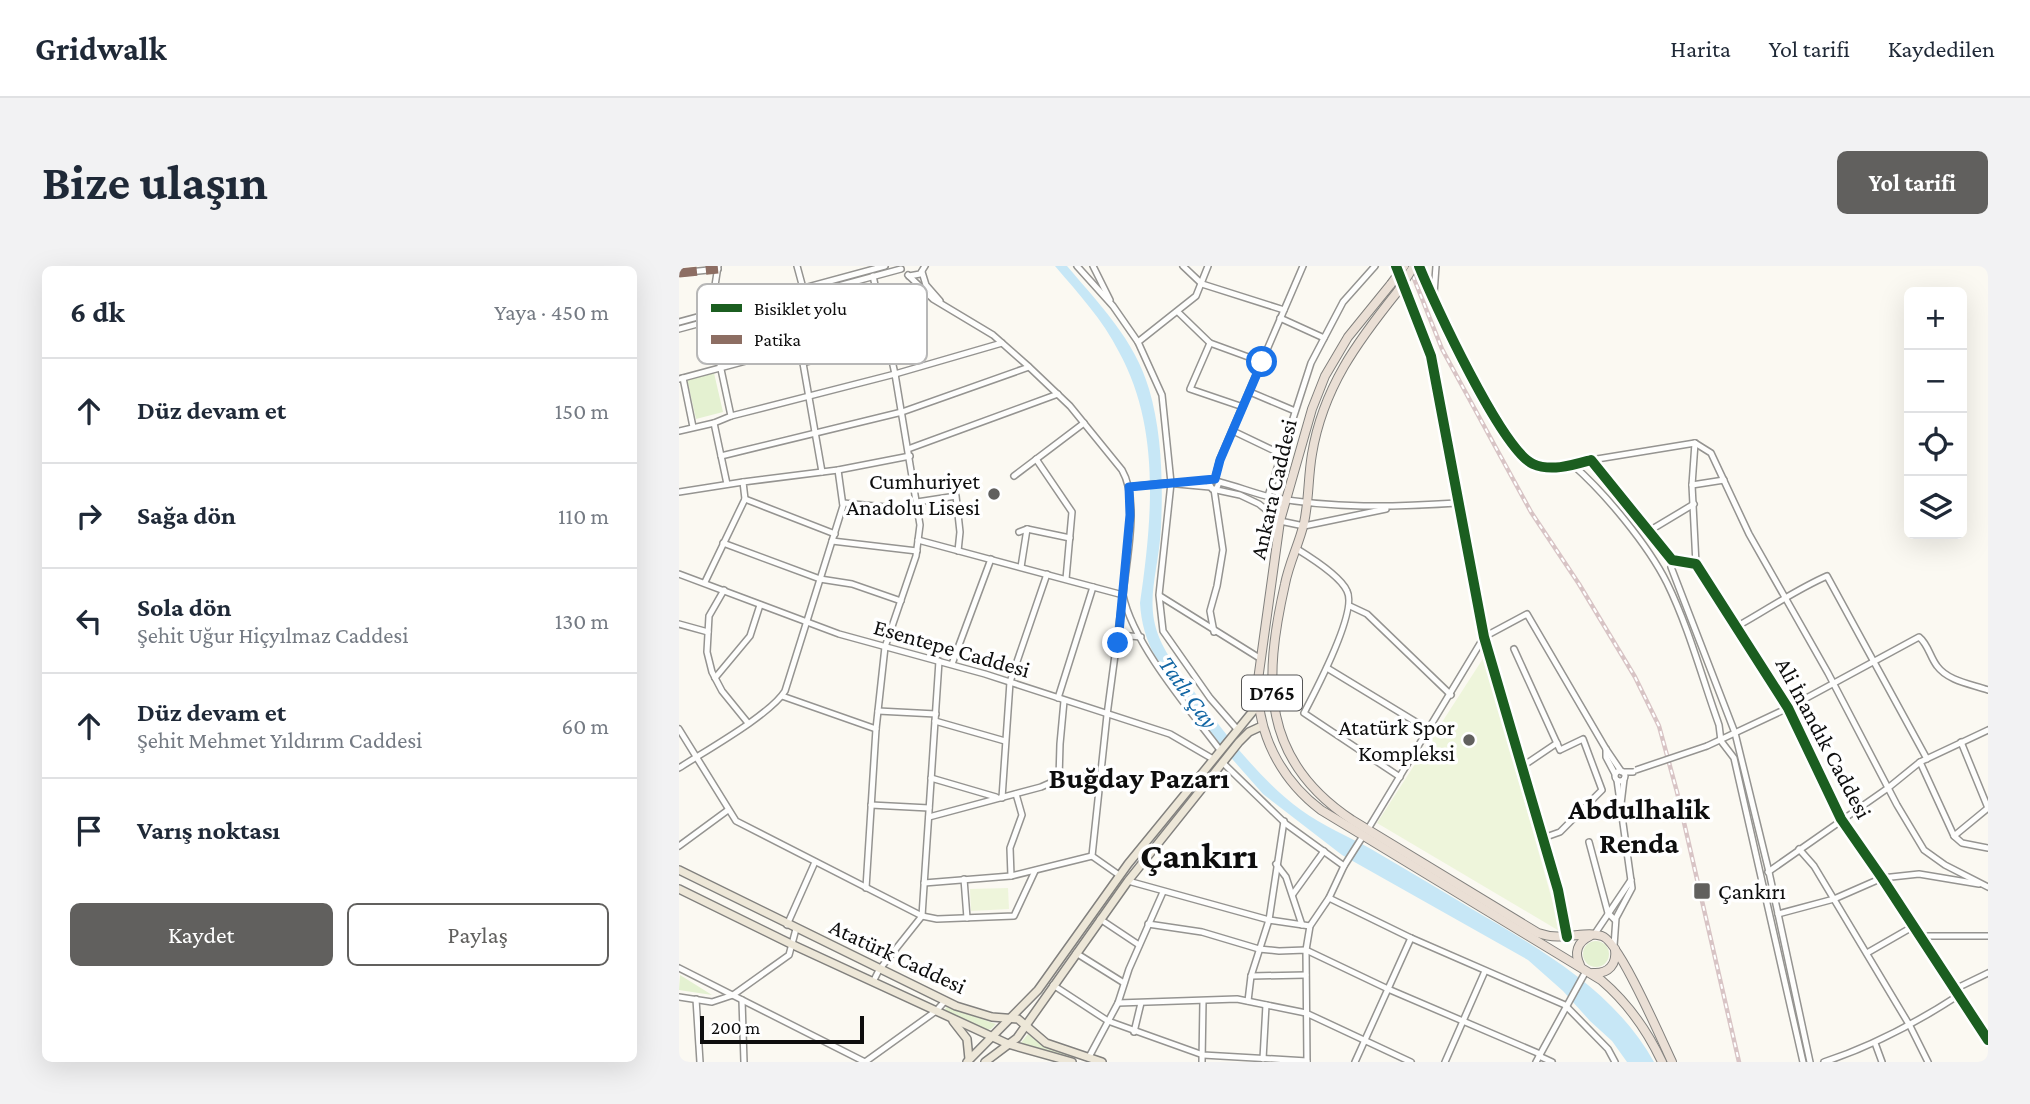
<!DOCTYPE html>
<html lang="tr">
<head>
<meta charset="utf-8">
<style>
  :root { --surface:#fff; --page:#f2f2f3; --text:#1f2937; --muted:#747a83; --line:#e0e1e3; --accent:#61605e }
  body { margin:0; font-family:"Crimson Pro",serif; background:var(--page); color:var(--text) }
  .controls { position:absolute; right:21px; top:21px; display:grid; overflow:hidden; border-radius:10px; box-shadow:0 7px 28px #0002 }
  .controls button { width:63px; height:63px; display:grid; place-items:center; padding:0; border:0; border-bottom:2px solid var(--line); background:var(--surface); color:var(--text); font:35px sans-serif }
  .scale { position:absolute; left:21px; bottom:18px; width:164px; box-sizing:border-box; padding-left:7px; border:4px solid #0e0e0e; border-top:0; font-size:19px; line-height:24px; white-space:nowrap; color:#0e0e0e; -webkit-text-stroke:5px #fff; paint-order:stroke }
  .stop { position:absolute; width:21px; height:21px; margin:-16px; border:5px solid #1a73e8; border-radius:50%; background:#fff }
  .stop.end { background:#1a73e8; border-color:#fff; box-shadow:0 2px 7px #0008 }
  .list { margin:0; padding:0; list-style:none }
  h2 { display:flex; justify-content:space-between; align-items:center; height:91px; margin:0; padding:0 28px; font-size:30px }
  h2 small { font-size:23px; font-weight:400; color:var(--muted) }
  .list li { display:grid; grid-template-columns:46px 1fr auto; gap:21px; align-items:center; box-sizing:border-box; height:105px; padding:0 28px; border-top:2px solid var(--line) }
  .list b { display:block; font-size:26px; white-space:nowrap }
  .list p { margin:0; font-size:23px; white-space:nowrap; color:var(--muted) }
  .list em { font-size:23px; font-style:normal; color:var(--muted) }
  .actions { display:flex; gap:14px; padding:21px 28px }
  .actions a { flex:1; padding:16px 0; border:2px solid var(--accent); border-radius:10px; text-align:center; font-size:24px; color:var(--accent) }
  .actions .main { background:var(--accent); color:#fff }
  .icon { flex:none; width:38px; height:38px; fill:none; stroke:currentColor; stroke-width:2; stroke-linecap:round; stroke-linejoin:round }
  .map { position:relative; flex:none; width:1309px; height:796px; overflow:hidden; border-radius:10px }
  header { display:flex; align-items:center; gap:42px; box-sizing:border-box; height:98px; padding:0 35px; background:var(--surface); border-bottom:2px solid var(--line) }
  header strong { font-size:33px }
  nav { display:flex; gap:38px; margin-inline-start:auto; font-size:24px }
  .intro { display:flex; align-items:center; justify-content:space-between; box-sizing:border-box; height:168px; padding:0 42px }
  h1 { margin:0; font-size:49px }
  .button { padding:18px 32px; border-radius:10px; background:var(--accent); color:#fff; font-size:24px; font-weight:700 }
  main { display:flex; gap:42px; padding:0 42px }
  aside { flex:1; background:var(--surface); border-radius:10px; box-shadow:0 7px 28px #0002 }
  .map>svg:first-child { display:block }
</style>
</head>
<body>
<header>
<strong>Gridwalk</strong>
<nav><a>Harita</a><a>Yol tarifi</a><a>Kaydedilen</a></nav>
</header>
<div class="intro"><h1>Bize ulaşın</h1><a class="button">Yol tarifi</a></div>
<main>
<aside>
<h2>6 dk<small>Yaya · 450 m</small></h2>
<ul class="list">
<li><svg class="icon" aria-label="ahead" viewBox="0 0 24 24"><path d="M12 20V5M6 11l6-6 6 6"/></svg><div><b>Düz devam et</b></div><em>150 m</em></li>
<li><svg class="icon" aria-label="right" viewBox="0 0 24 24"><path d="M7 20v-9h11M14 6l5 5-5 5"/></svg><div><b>Sağa dön</b></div><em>110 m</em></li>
<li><svg class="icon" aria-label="left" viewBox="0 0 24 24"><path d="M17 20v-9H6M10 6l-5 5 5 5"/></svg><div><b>Sola dön</b><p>Şehit Uğur Hiçyılmaz Caddesi</p></div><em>130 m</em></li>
<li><svg class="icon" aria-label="ahead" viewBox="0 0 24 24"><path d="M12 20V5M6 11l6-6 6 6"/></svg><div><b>Düz devam et</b><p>Şehit Mehmet Yıldırım Caddesi</p></div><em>60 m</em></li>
<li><svg class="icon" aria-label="arrive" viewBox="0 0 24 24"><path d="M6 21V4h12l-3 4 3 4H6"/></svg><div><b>Varış noktası</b></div></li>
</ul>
<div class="actions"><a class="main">Kaydet</a><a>Paylaş</a></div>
</aside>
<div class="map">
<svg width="1309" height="796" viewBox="0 0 1309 796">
  <rect width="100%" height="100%" fill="#fbf9f2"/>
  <!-- green -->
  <g fill="#e4f1d1">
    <path d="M35 107 44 146 17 153 8 113Z"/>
    <circle cx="917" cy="688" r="13"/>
    <path d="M1 709 33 729 0 724Z"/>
    <path d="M267 741 317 758 312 763 308 764 266 744Z"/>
    <path d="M349 768 366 782 406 794 341 778Z"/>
  </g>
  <!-- pitch -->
  <g fill="#eef5db">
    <path d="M805 391 882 666 698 557Z"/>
    <path d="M329 622 330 643 292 645 291 623Z"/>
  </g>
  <!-- water -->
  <path fill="#c7e7f6" d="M376 0H388C420 38 456 74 470 123 483 167 484 217 482 261 479 318 458 347 496 399 532 449 573 508 622 544 644 560 669 570 692 583 726 603 760 623 793 643 861 683 936 725 975 796H948L933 775 911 755 884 725 849 694 663 589 584 528 540 478 476 390C467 374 462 356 461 337 473 254 482 162 440 86 424 54 399 27 376 0Z"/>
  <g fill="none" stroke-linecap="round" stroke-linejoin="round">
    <defs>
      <g id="minor">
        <path d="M39 0 31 52 52 150 35 157 48 218"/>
        <path d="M118 0 124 22"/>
        <path d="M398 0 434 40 459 76 483 129 492 217 480 329 484 365 531 432 558 463"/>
        <path d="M414 0 431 34"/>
        <path d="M504 0 523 18 605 44"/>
        <path d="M740 0C755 37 823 184 854 198 872 206 894 199 912 194L993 294 1017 298 1109 442 1162 553 1203 612 1309 774"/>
        <path d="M243 6 247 19 261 35"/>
        <path d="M0 7 39 3"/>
        <path d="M229 9 254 33 314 69 348 99 391 140 443 204C461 235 447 294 444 329 454 378 510 443 541 484"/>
        <path d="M230 10 241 8 246 0"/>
        <path d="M724 17 752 90 805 371 879 624 888 671"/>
        <path d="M755 28 757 0"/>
        <path d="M107 36 121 80 143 206"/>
        <path d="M499 46 531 77"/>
        <path d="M601 52 645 72"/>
        <path d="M0 56 206 0"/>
        <path d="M0 63 222 3"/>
        <path d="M459 76 517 30 529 0"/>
        <path d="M124 97 208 75"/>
        <path d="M4 112 14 161"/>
        <path d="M0 113 204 58"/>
        <path d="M571 126 616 145"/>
        <path d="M564 141 511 123 531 77 583 96"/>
        <path d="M52 150 216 108 323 77"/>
        <path d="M0 165 35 157"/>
        <path d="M554 165 602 188"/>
        <path d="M1016 177 1013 219 1017 298"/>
        <path d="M229 183 379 128"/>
        <path d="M42 190 223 146 350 101"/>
        <path d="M357 193 393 246 387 313"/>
        <path d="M912 194 1016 177 1032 187 1070 268 1149 407 1218 539 1245 584 1266 599 1309 621"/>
        <path d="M894 199C926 227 969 279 988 317 1010 362 1023 412 1040 459L1042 475 1055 492 1124 796"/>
        <path d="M335 210 405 157"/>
        <path d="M536 213 541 193 624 0"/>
        <path d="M540 216C557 220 574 227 591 231 653 243 716 241 778 237"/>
        <path d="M505 217 532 214"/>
        <path d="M1013 219 1045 214"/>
        <path d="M450 221 487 217 531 221"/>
        <path d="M538 222 540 216 533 213 530 217 533 223 561 229 580 238 601 255 625 260 707 243"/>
        <path d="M0 226 64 216"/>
        <path d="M589 230 632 97 664 36 696 0"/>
        <path d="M66 233 156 268"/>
        <path d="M238 236 277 230 281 266 279 285"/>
        <path d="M164 237 239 244"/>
        <path d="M970 265 1015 238"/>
        <path d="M340 266 348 263 391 272"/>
        <path d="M239 274 444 329 428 449 413 590 440 609"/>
        <path d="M153 275 238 285"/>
        <path d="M44 277 141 313 173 318 222 335"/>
        <path d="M618 283C631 291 662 311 668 325 679 345 636 426 625 447L721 511"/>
        <path d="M993 294 992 301 1056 467 1090 606 1131 796"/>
        <path d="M342 301 348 263"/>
        <path d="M0 308 160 368 306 408 491 468 534 493"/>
        <path d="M26 316 66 233 64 216 159 204 231 190"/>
        <path d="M45 324 30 350 28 386 33 406 43 425 69 457"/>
        <path d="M481 330 582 393"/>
        <path d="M671 340 688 348 772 429"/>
        <path d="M0 358 29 366"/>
        <path d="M1057 361C1088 344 1116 324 1148 310L1248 493"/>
        <path d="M535 366 531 345 538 320 544 284 535 223"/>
        <path d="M440 369 462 371"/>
        <path d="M835 383 881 484 904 473 923 524 881 566 864 572"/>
        <path d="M273 398 312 293"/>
        <path d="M648 402 750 464"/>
        <path d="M36 412 71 370 81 339"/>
        <path d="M103 430 197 463"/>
        <path d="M379 432 414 321"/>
        <path d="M199 445 257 448"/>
        <path d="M256 455 326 475"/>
        <path d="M0 463 57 555 243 650 258 653 335 650 356 605"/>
        <path d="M1282 476 1309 542"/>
        <path d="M1028 480 1109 442 1240 371C1249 378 1251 391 1258 400 1269 415 1292 418 1309 424"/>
        <path d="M927 483V491L936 508"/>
        <path d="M543 496 607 558 665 600"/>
        <path d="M1241 496 1275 570 1283 577 1309 582"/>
        <path d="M844 500 878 477"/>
        <path d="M0 502C26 485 91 449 106 425L164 240 159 204"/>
        <circle cx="941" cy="510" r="5"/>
        <path d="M943 506H954"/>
        <path d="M252 512 317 531"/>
        <path d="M380 513 381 478 385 435"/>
        <path d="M323 532 331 416 368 308"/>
        <path d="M942 538 945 513"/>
        <path d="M192 539 250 542"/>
        <path d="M250 551 362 521 380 513 422 509"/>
        <path d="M689 563 805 371 848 348 927 483 942 505"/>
        <path d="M1275 570 1309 542"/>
        <path d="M910 576 929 647 936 654"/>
        <path d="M0 580 49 544"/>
        <path d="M1120 583 1135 600 1231 760 1249 796"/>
        <path d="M597 598 607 611 623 659"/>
        <path d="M1089 606 1209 522 1241 496 1309 464"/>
        <path d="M332 610 331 582 343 549 337 528"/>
        <path d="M285 613 288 652"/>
        <path d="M449 615 590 654 631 660"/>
        <path d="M245 617 332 610 413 590"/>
        <path d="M187 622 197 463 206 381 237 290 241 259 216 108 194 10"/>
        <path d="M614 628 645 585"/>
        <path d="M650 632 732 672 886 739 929 783 936 796"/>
        <path d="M1099 648 1155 633 1203 612 1240 608 1300 618"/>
        <path d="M421 653 460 679"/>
        <path d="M469 658 523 666 580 683 600 685 627 684 709 723 861 788"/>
        <path d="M108 659 136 596"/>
        <path d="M915 669 952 614"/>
        <path d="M1243 673 1249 670H1309"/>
        <path d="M935 680 937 652 953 622 938 514"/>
        <path d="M397 687 445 717"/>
        <path d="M1188 687 1235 660"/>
        <path d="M0 702 186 796"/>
        <path d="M572 710 627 709"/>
        <path d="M194 716 200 704 243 650 260 395"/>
        <path d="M374 719 429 755 524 789 628 795"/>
        <path d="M1276 723 1309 707"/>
        <path d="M0 731 33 736 54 729 110 689 117 663"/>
        <path d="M17 733 21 796"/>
        <path d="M63 734 65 796"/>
        <path d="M569 735 572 710 590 654 605 555"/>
        <path d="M439 737 558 733 627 747 732 796"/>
        <path d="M455 766 462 737"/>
        <path d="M1196 777 1203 796"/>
        <path d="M860 790 873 796"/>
        <path d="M410 791 439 737 450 703 484 626"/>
        <path d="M584 793 587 739"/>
        <path d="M186 796 257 745 266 735"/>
        <path d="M523 796 524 735"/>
        <path d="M628 796 627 684 631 660 650 632 665 600 684 570"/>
        <path d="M676 796 732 672"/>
        <path d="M766 796 806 705"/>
        <path d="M857 796 907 705"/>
        <path d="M1145 796C1194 780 1237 757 1280 729"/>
      </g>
      <g id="major">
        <path d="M0 604 277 740 313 751 339 753 367 777 423 796"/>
        <path d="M0 623 112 678 329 778 393 796"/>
        <path d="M274 755 288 773 290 793"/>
        <path d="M288 796 359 724 449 598 579 439"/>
        <path d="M306 796 338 772 449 615 560 476 570 466 583 460"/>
      </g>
      <g id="highway">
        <path d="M712 18 669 71 646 110 633 143 601 255 579 414C577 466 601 513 642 544L922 714C949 737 968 764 983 796"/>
        <path d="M719 25C678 76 644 122 633 188 629 211 630 234 625 257 620 278 610 297 606 318 584 415 582 494 673 554L859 667C884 676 905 664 923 670 940 675 983 775 993 796"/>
        <path d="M901 699C895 687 898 676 911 670"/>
        <path d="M914 707C930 708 938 698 936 683"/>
      </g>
    </defs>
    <!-- minor casing -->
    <use href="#minor" stroke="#959491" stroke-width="8"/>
    <!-- major casing -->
    <use href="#major" stroke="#82817e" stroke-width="10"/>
    <!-- highway casing -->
    <use href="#highway" stroke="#82817e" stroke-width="10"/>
    <!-- minor -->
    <use href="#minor" stroke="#fefefd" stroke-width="5"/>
    <!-- major -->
    <use href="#major" stroke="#ede7d8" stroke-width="7"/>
    <!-- highway -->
    <use href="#highway" stroke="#eadfd5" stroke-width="8"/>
    <defs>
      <path id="rail" d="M730 0 763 83 852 246 900 318 956 411 980 460 998 526 1060 796"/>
    </defs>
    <!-- rail casing -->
    <use href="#rail" stroke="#d8c4c5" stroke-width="4.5"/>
    <!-- rail -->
    <use href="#rail" stroke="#fff" stroke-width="2" stroke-dasharray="5" stroke-linecap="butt"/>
    <defs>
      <path id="minor-bridge" d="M957 504 1028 480"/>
      <g id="highway-bridge">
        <path d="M712 18 725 0"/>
        <path d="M719 25 735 0"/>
      </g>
    </defs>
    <!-- minor-bridge casing -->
    <use href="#minor-bridge" stroke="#959491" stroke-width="8" stroke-linecap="butt"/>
    <!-- highway-bridge casing -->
    <use href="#highway-bridge" stroke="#82817e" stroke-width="10" stroke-linecap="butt"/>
    <!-- minor-bridge -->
    <use href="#minor-bridge" stroke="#fefefd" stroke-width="5"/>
    <!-- highway-bridge -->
    <use href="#highway-bridge" stroke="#eadfd5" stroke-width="8"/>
    <!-- quiet -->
    <path stroke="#8d6e63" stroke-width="9" stroke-dasharray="18 9" stroke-linecap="butt" d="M0 7 39 3"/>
    <defs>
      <g id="cycleway">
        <path d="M717 0 752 90 805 371 879 624 888 671"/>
        <path d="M740 0C755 37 823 184 854 198 872 206 894 199 912 194L993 294 1017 298 1109 442 1162 553 1203 612 1309 774"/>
      </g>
    </defs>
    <!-- cycleway casing -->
    <use href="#cycleway" stroke="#fff" stroke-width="15"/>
    <!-- cycleway -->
    <use href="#cycleway" stroke="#1b5e20" stroke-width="10"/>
  </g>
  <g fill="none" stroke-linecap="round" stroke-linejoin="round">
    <!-- route -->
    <path stroke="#1a73e8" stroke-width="9" d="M439 377 451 249 450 221 536 213 541 194 583 96"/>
  </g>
  <!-- markers -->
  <g fill="#61605e" stroke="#fff" stroke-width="2.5">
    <circle cx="315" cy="228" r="7"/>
    <circle cx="790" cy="474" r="7"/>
    <rect x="1014" y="616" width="18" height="18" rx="3.5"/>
  </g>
  <g text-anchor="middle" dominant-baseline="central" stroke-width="7" stroke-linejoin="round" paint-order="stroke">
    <!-- shield labels -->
    <rect fill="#fff" stroke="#565656" stroke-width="2" x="563" y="409.5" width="60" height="35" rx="5"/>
    <g font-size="21" font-weight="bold" fill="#0e0e0e">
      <text x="593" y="427">D765</text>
    </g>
    <!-- poi labels -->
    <g font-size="23" fill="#0e0e0e" stroke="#fff" text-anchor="end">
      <text x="301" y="215">Cumhuriyet<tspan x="301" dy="26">Anadolu Lisesi</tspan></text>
      <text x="776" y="461">Atatürk Spor<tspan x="776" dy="26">Kompleksi</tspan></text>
      <text x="1039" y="625" text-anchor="start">Çankırı</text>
    </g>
    <!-- street labels -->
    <g font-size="23" fill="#0e0e0e" stroke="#fff">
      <text transform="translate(594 223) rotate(-77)">Ankara Caddesi</text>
      <text transform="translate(273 382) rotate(16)">Esentepe Caddesi</text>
      <text transform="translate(1145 472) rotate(62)">Ali İnandık Caddesi</text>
      <text transform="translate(219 690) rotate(25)">Atatürk Caddesi</text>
    </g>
    <!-- water labels -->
    <g font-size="24" font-style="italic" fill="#1266a4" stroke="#fff">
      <text transform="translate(510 426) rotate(54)">Tatlı Çay</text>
    </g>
    <!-- district labels -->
    <g font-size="30" font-weight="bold" fill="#0e0e0e" stroke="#fff">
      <text x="460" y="511">Buğday Pazarı</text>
      <text x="960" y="542">Abdulhalik<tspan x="960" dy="34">Renda</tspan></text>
    </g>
    <!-- town labels -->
    <g font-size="37" font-weight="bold" fill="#0e0e0e" stroke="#fff">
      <text x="520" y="589">Çankırı</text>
    </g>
  </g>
  <!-- legend -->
  <rect x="18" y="18" width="230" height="80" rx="10" fill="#fff" stroke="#b7b7b7" stroke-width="2"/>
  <rect x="32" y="38" width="31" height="8" fill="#1b5e20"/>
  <rect x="32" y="69" width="31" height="9" fill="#8d6e63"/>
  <g font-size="19" fill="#0e0e0e">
    <text x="75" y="49">Bisiklet yolu</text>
    <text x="75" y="80">Patika</text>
  </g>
</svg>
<div class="controls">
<button>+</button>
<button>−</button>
<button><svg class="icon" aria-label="locate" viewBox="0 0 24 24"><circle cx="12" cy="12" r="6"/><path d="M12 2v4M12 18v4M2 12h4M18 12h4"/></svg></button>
<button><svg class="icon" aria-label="layers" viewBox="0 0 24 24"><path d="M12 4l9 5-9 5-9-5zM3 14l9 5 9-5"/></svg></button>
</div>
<div class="scale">200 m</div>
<div class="stop" style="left:583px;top:96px"></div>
<div class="stop end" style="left:439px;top:377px"></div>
</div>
</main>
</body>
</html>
